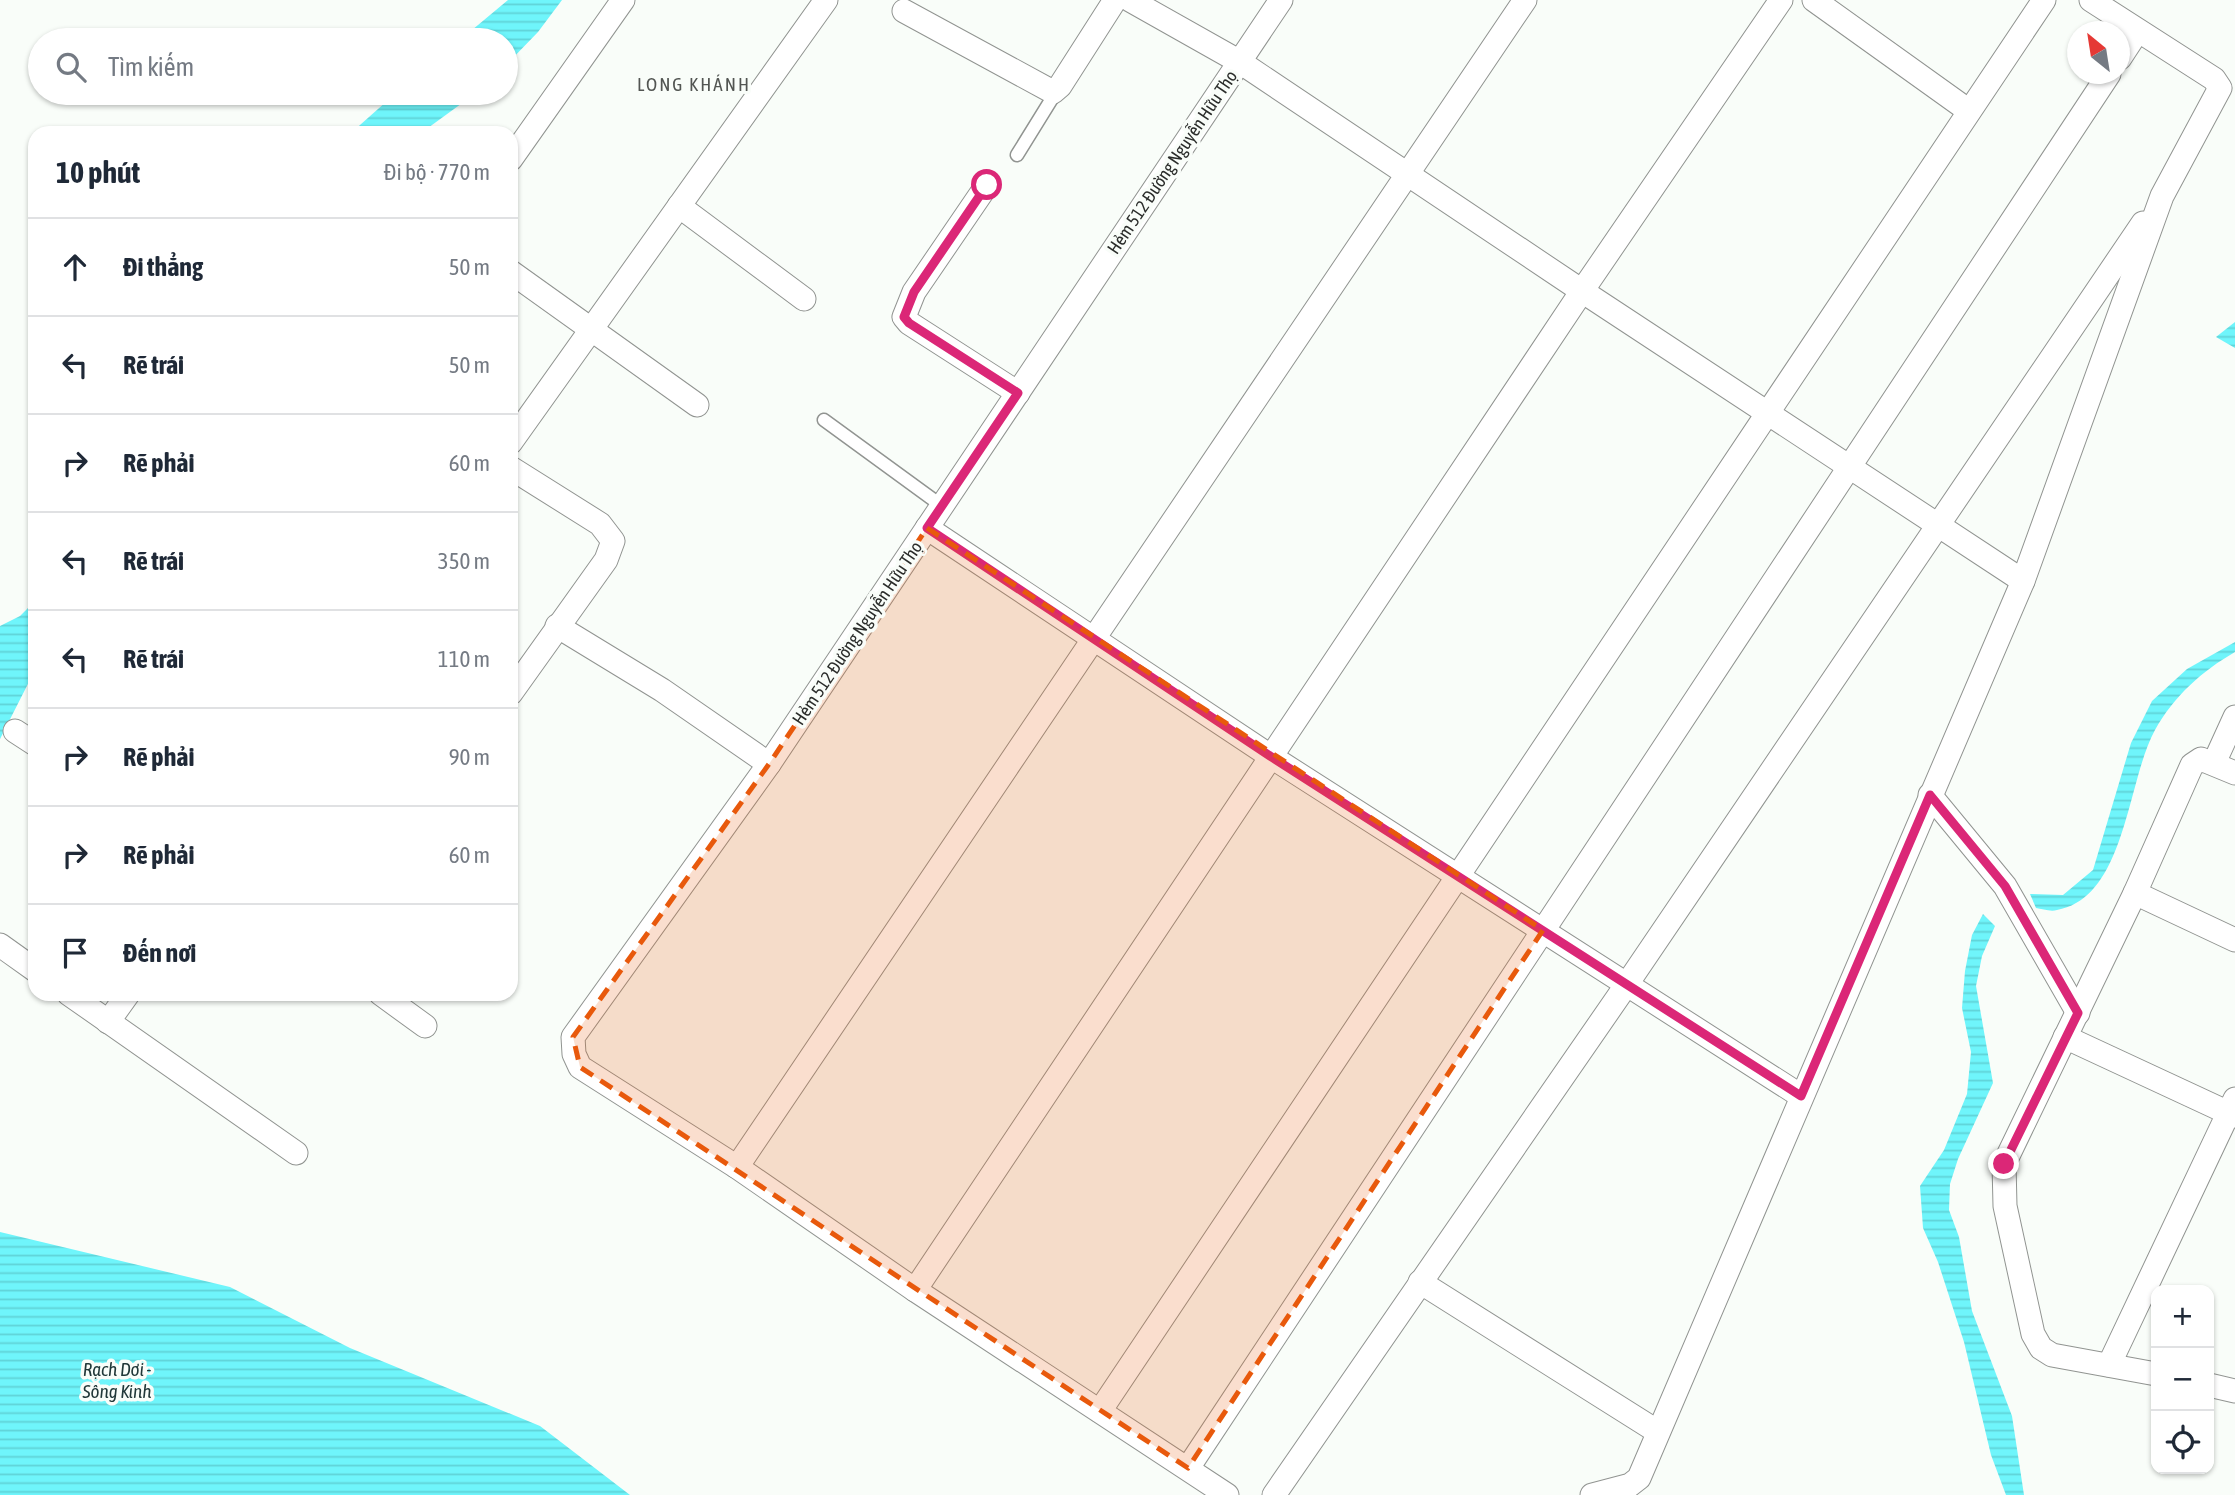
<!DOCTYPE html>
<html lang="vi">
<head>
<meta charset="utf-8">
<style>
  :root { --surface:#fff; --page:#f2f2f3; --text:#1f2937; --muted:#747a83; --line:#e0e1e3 }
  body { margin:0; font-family:"Asap Condensed",sans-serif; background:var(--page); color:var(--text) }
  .controls { position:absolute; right:21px; bottom:21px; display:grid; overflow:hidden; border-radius:14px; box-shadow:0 2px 5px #0004 }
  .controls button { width:63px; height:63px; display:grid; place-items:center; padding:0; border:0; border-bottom:2px solid var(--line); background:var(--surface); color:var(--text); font:35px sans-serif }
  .compass { position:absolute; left:2067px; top:21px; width:63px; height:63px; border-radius:50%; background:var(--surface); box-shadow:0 2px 5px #0004; rotate:330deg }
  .stop { position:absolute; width:21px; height:21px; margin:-16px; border:5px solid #db2777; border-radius:50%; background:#fff }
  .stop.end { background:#db2777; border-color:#fff; box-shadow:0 2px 7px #0008 }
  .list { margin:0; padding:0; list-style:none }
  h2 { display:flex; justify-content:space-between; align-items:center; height:91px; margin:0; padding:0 28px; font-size:30px }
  h2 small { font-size:23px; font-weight:400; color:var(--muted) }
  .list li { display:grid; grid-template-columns:46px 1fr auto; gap:21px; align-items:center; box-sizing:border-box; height:98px; padding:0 28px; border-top:2px solid var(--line) }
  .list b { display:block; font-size:26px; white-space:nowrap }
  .list em { font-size:23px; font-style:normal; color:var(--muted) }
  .icon { flex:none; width:38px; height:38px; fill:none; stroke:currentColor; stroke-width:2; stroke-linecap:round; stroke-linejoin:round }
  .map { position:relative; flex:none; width:2235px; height:1495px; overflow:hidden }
  .search { position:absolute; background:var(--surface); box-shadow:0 2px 5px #0004; left:28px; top:28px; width:490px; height:77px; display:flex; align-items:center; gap:18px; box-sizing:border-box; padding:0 24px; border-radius:38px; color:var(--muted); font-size:26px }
  .panel { position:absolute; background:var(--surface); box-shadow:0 2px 5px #0004; left:28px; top:126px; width:490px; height:875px; border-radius:21px }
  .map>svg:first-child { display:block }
</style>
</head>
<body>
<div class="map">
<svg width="2235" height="1495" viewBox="0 0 2235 1495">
  <defs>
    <pattern id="water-rules" width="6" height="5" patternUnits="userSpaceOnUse" patternTransform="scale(1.75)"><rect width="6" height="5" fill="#6ff5fb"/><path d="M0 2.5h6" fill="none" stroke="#60d2d7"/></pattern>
  </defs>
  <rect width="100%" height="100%" fill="#f9fdf9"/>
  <!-- water -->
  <g fill="url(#water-rules)">
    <path d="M508 0H562L538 32 506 65V40H460Z"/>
    <path d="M396 93H476L421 133H351Z"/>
    <path d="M2235 322V348L2216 337Z"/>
    <path d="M35 601V670L0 739V626L20 616Z"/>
    <path d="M2235 642V652C2202 671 2174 696 2155 730 2127 780 2126 898 2057 910 2051 912 2042 909 2036 908L2030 894 2063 895 2093 870 2131 743 2152 701 2187 669Z"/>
    <path d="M1983 914 1995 926 1982 956 1976 986 1993 1083 1958 1159 1950 1184 1949 1210 1959 1237 1972 1311 2012 1416 2024 1495H2006L1991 1455 1964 1342 1938 1262 1923 1228 1920 1186 1944 1150 1967 1094 1971 1052 1962 1008 1965 971 1972 935Z"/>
    <path d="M0 1232 230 1287 350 1348 540 1426 630 1495H0Z"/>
  </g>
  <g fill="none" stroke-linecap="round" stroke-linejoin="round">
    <defs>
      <g id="lane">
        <path d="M1017 155 1056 92"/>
        <path d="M824 420 942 506"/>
      </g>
      <g id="street">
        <path d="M1130 0 1240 62 1582 291 2023 581"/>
        <path d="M1281 0 769 764 573 1037 574 1054 580 1067 737 1167 915 1290 1582 291 1781 0"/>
        <path d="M1814 0 1969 111"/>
        <path d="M904 11 1053 92 1060 86 1115 0"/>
        <path d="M2120 58 2137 32"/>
        <path d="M511 159 623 0"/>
        <path d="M987 185 914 292 904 317 909 323 1018 393"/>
        <path d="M679 206 804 299"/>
        <path d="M511 272 697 405"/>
        <path d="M511 442 826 0"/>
        <path d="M511 468 600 524 613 541 606 560 511 693"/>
        <path d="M927 528 1270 756 1801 1096"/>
        <path d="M557 626 662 690 769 764"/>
        <path d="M15 731 35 744"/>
        <path d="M2214 763 2235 717"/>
        <path d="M1930 795 2005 886 2078 1013"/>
        <path d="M2135 893 2235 940"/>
        <path d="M0 945 35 970"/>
        <path d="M69 994 296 1153"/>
        <path d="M381 994 425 1026"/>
        <path d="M108 1022 128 994"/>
        <path d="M2065 1037 2235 1116"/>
        <path d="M737 1167 1525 0"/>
        <path d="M1420 1282 1658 1432"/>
        <path d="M915 1290 1227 1495"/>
        <path d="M2109 1365 2235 1099"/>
        <path d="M2156 1374 2052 1355 2041 1348 2033 1334 2005 1206 2004 1164 2135 893 2192 765 2201 759 2235 773"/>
        <path d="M2209 1385 2235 1391"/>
        <path d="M1100 1411 2044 0"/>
        <path d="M1188 1468 2109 74"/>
        <path d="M1274 1495 1627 984 2143 223"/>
        <path d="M1592 1495 1630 1485 1639 1478 2023 581 2162 196 2220 88 2214 79 2091 0"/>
      </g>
    </defs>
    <!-- lane casing -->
    <use href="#lane" stroke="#919491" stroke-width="15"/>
    <!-- street casing -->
    <use href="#street" stroke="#919491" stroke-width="25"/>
    <!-- lane -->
    <use href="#lane" stroke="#fff" stroke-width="12"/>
    <!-- street -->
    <use href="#street" stroke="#fff" stroke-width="23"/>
  </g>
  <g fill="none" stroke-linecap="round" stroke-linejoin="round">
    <!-- route -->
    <path stroke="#db2777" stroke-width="9" d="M987 185 914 292 904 317 909 323 1018 393 927 528 1270 756 1801 1096 1930 795 2005 886 2078 1013 2004 1164"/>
  </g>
  <!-- marked area -->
  <path fill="#e8590c" fill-opacity="0.2" stroke="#e8590c" stroke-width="5" stroke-dasharray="14 9" stroke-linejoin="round" d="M927 528 1543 930 1188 1468 580 1067 573 1037 769 764Z"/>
  <g text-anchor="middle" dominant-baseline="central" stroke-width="7" stroke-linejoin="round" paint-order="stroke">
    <!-- street labels -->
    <g font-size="18" fill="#2b2d2b" stroke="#f9fdf9">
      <text transform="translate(1172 162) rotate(-56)">Hẻm 512 Đường Nguyễn Hữu Thọ</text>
      <text transform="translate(857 633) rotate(-56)">Hẻm 512 Đường Nguyễn Hữu Thọ</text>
    </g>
    <!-- neighbourhood labels -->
    <g font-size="19" letter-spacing="2" fill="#525552" stroke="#f9fdf9">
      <text x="694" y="84">LONG KHÁNH</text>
    </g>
    <!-- water labels -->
    <g font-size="19" font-style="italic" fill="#213839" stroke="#f9fdf9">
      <text x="117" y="1369">Rạch Dơi -<tspan x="117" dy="22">Sông Kinh</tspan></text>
    </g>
  </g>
</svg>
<div class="controls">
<button>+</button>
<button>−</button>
<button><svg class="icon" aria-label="locate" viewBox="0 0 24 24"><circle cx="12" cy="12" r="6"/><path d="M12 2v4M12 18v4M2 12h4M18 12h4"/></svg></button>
</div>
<svg class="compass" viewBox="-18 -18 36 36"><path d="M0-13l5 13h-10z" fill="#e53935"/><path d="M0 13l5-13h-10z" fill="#747a83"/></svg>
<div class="stop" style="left:987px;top:185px"></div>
<div class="stop end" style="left:2004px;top:1164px"></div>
<div class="search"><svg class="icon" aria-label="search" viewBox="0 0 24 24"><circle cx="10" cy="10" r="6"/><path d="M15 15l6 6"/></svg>Tìm kiếm</div>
<section class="panel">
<h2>10 phút<small>Đi bộ · 770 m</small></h2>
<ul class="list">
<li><svg class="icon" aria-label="ahead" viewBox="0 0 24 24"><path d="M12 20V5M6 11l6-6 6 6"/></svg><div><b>Đi thẳng</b></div><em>50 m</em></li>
<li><svg class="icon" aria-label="left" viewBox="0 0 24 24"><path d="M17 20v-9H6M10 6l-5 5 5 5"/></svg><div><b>Rẽ trái</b></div><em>50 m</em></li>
<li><svg class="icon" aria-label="right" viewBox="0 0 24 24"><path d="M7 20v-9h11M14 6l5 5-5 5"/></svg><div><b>Rẽ phải</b></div><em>60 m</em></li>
<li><svg class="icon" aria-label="left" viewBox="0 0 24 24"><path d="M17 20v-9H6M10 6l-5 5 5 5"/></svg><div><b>Rẽ trái</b></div><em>350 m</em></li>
<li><svg class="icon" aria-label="left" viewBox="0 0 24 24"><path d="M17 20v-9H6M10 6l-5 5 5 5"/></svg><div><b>Rẽ trái</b></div><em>110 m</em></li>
<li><svg class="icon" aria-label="right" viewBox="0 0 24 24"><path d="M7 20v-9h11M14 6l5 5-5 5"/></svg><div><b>Rẽ phải</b></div><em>90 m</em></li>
<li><svg class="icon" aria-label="right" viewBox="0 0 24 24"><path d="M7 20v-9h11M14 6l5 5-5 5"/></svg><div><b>Rẽ phải</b></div><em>60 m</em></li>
<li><svg class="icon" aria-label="arrive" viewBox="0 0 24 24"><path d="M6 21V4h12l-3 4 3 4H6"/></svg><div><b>Đến nơi</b></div></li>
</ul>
</section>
</div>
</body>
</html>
